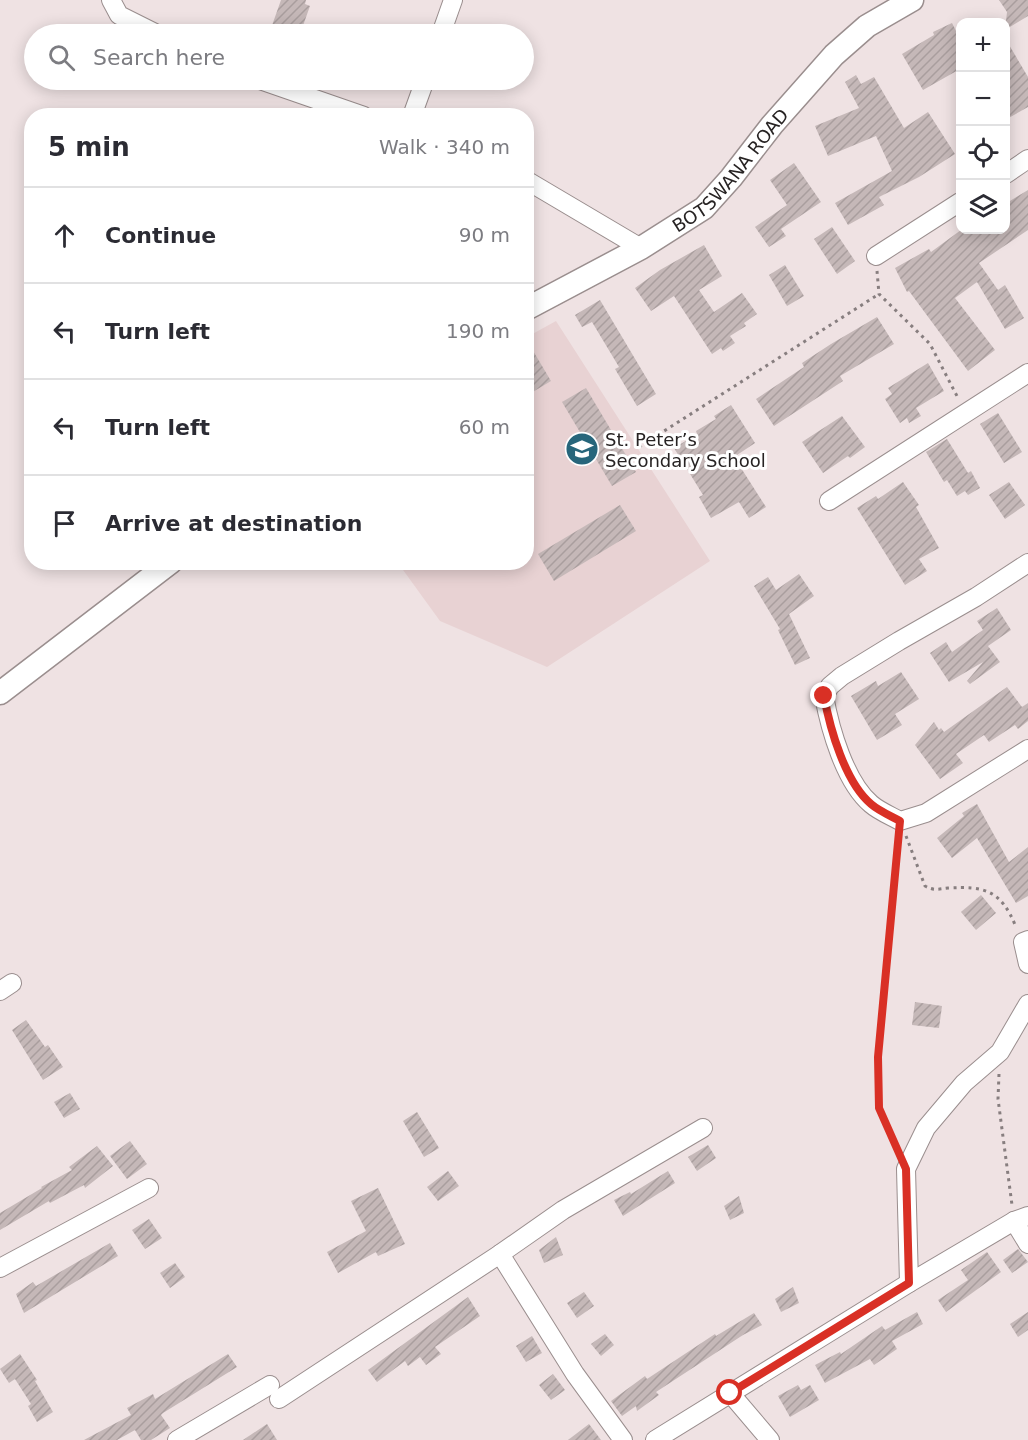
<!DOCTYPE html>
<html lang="en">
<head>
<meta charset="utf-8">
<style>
  :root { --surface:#fff; --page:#f2f2f3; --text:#2b2b33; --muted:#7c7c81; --line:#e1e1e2 }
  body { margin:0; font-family:"DejaVu Sans",sans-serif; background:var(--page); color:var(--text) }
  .controls { position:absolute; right:18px; top:18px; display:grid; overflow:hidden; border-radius:12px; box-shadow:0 3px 15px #0003 }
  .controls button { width:54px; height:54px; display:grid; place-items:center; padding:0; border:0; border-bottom:2px solid var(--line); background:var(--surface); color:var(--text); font:30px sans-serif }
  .stop { position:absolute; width:18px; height:18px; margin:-14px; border:4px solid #d93025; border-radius:50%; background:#fff }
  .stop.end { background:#d93025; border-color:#fff; box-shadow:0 2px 6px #0008 }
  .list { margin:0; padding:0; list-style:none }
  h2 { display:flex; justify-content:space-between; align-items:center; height:78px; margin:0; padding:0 24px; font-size:26px }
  h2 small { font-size:20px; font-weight:400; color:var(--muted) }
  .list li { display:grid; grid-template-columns:39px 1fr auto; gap:18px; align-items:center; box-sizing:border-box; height:96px; padding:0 24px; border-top:2px solid var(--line) }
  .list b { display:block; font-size:22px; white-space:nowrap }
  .list em { font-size:20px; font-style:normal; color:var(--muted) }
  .icon { flex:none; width:33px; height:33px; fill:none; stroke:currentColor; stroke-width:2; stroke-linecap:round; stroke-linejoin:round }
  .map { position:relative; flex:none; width:1028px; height:1440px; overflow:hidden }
  .search { position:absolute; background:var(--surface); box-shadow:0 3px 15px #0003; left:24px; top:24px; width:510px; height:66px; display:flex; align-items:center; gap:15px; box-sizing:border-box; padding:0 21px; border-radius:33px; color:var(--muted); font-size:22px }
  .panel { position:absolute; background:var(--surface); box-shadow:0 3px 15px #0003; left:24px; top:108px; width:510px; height:462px; border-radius:24px }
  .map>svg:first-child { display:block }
</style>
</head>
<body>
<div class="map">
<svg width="1028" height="1440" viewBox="0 0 1028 1440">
  <defs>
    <pattern id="building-hatch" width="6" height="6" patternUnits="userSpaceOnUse" patternTransform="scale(1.5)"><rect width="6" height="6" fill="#c5b8b8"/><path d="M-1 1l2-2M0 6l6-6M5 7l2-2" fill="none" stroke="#a99e9e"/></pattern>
  </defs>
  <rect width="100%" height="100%" fill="#efe2e3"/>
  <!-- built -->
  <path fill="#e8d2d3" d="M556 321 710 561 547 667 440 621 398 563 526 562 527 337Z"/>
  <!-- building -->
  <g fill="url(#building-hatch)">
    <path d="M281 0H306L305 4 310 6 300 34H269Z"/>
    <path d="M999 0H1028V16L1005 30 1007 12Z"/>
    <path d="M952 23 960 39V69L923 90 902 54 934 35 933 32Z"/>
    <path d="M1005 38 1028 77V107L1005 120Z"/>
    <path d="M856 75 861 84 874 77 904 128 928 112 955 154 919 177 879 197 884 205 848 225 835 203 892 171 876 136 828 156 815 126 859 108 845 82Z"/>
    <path d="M794 163 821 202 781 229 786 236 769 247 755 227 787 205 770 180Z"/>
    <path d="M1028 190V230L979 263 998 290 1005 285 1024 318 1005 329 977 282 955 298 995 350 968 371 909 291 907 292 895 268 929 249 931 252 961 230H1005V204Z"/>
    <path d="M832 227 855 261 837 274 814 239Z"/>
    <path d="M704 245 722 276 699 290 714 312 742 293 757 314 744 323 746 326 730 336 735 343 723 351 721 348 712 354 674 296 651 311 635 288 660 270Z"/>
    <path d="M785 265 804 296 787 306 769 275Z"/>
    <path d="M600 300 656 394 637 406 615 369 619 367 592 322 582 327 575 315Z"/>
    <path d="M877 317 894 344 840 376 843 381 774 426 756 399 804 367 802 363 831 344Z"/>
    <path d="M526 339 551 381 526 396Z"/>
    <path d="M928 363 944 391 916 408 921 416 909 423 907 418 900 423 885 399 892 394 888 388Z"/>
    <path d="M586 388 636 472 612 486 562 402Z"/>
    <path d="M731 405 755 443 734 457 766 507 749 518 739 502 711 518 699 497 703 495 674 448 697 434 696 431 716 419 714 416Z"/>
    <path d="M998 413 1022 452 1004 463 980 424Z"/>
    <path d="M842 416 865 447 850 458 848 456 823 473 802 442Z"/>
    <path d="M947 439 968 473 971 471 980 488 968 495 965 491 957 496 947 480 944 482 926 452Z"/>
    <path d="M903 482 919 505 916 507 939 548 919 559 927 571 905 585 857 508 876 496 878 499Z"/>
    <path d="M1009 482 1025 505 1005 519 989 495Z"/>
    <path d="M620 505 636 531 554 581 538 554Z"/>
    <path d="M799 574 814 596 789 614 810 658 795 665 778 630 780 629 754 586 768 577 776 590Z"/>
    <path d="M997 608 1011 630 988 646 1000 662 970 684 967 681 983 662 949 682 930 653 946 642 952 652 983 630 977 621Z"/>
    <path d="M901 672 919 699 895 714 902 725 877 740 851 696 876 681 878 686Z"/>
    <path d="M1007 687 1022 707 1028 703V721L1018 729 1015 725 989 742 984 735 956 754 963 763 940 779 915 745 934 722 939 730 941 728 944 732Z"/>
    <path d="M977 804 1009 862 1028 847V896L1016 903 977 838 952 858 937 838 964 816 962 813Z"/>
    <path d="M981 895 996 913 976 930 961 912Z"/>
    <path d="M915 1002 942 1006 939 1028 912 1025Z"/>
    <path d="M26 1020 45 1047 48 1045 63 1067 43 1080 12 1030Z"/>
    <path d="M70 1093 80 1109 64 1118 54 1102Z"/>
    <path d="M417 1112 439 1148 424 1157 403 1121Z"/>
    <path d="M130 1141 147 1164 127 1179 110 1156Z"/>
    <path d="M708 1145 716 1158 697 1171 688 1157Z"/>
    <path d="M97 1146 113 1166 85 1188 84 1185 50 1203 49 1201 0 1230V1213L42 1188 41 1187 72 1170 69 1167Z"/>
    <path d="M448 1171 459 1186 438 1201 427 1187Z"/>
    <path d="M668 1171 675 1183 623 1216 614 1200 630 1192 631 1194Z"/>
    <path d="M378 1188 405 1244 378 1256 376 1252 338 1273 327 1252 366 1231 351 1201Z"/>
    <path d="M739 1196 744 1213 730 1220 724 1206Z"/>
    <path d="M149 1219 162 1238 145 1249 132 1230Z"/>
    <path d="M556 1237 563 1255 544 1263 539 1250Z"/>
    <path d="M110 1243 118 1256 24 1313 16 1294 33 1282 36 1286Z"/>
    <path d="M1018 1249 1028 1262 1012 1273 1003 1260Z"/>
    <path d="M987 1252 1001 1272 946 1312 938 1300 968 1280 961 1270Z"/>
    <path d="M175 1263 185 1277 170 1288 160 1273Z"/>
    <path d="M793 1287 799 1303 781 1312 775 1299Z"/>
    <path d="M584 1292 594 1306 577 1318 567 1303Z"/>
    <path d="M468 1297 480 1316 435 1347 441 1354 426 1365 420 1357 408 1366 405 1361 377 1382 368 1370Z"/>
    <path d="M917 1312 923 1324 892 1341 897 1349 874 1365 870 1359 825 1383 815 1365 840 1352 841 1354 882 1326 885 1330Z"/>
    <path d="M1028 1312V1330L1018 1337 1010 1324Z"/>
    <path d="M754 1313 762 1325 743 1335 656 1392 659 1395 637 1411 636 1406 622 1416 611 1401 645 1376 647 1379 715 1334 716 1336Z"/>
    <path d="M605 1334 614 1345 601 1356 591 1344Z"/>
    <path d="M532 1336 542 1353 526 1362 516 1346Z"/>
    <path d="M20 1354 37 1380 35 1381 53 1412 37 1422 28 1406 31 1404 15 1379 9 1383 0 1369Z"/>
    <path d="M228 1354 237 1367 163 1413 161 1415 170 1428 151 1440H141L135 1430 117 1440H84L131 1415 127 1408 153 1394 155 1399Z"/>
    <path d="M553 1374 565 1390 551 1400 539 1385Z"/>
    <path d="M798 1385 801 1390 810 1385 819 1400 790 1417 778 1396Z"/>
    <path d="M267 1424 277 1440H243Z"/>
    <path d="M589 1424 601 1440H568Z"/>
  </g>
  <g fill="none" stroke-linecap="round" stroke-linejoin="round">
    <defs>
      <g id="minor">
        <path d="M111 0 119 15 157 34"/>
        <path d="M441 34 453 0"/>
        <path d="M260 80 364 116"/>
        <path d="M412 116 425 80"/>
        <path d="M1006 174 1028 159"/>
        <path d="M526 180 641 248"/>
        <path d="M876 256 960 202"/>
        <path d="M829 501 1028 373"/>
        <path d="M1028 563 976 597 899 641 842 676 830 686 824 696C830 729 845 782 871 804 879 811 891 816 900 821L926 813 1028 749"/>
        <path d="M1028 940 1023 942 1028 964"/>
        <path d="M0 991 12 983"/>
        <path d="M1014 1221 1028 1244"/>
        <path d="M500 1254 575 1374 623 1440"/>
        <path d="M0 1268 149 1188"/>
        <path d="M909 1283 906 1169 926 1128 964 1083 1000 1052 1028 1004"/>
        <path d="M730 1393 770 1440"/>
        <path d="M279 1399 500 1254 563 1210 703 1128"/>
        <path d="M177 1440 270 1385"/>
        <path d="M655 1440 909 1283 1014 1221 1028 1216"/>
      </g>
      <g id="tertiary">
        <path id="s1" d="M526 309 641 248 704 208 731 178 772 125 834 55 867 26 912 0"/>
        <path d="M0 693 171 562"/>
      </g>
    </defs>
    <!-- minor casing -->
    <use href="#minor" stroke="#9a8e8e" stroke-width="20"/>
    <!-- tertiary casing -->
    <use href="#tertiary" stroke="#9a8e8e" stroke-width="25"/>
    <!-- path -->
    <g stroke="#877e7f" stroke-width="3" stroke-dasharray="3 4.5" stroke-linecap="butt">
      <path d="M877 271 879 294 930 344 958 398"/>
      <path d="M639 447 879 294"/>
      <path d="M906 836 925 886C934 891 938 889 948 888 985 886 1001 890 1016 927"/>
      <path d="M999 1074 998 1099 1012 1205"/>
      <path d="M897 1150 879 1108 878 1057 898 838"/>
    </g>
    <!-- minor -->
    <use href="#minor" stroke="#fff" stroke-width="18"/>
    <!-- tertiary -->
    <use href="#tertiary" stroke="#fff" stroke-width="22"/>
  </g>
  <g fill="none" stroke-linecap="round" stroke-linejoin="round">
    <!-- route -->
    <path stroke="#d93025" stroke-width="8" d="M730 1393 909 1283 906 1169 879 1108 878 1057 900 821C891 816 879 811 871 804 845 782 830 729 824 696"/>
  </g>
  <!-- icons -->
  <defs>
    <symbol id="school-disc" viewBox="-11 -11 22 22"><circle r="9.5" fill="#27667b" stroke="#fff"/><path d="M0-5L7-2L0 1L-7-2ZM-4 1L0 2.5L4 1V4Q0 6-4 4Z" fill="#fff"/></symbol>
  </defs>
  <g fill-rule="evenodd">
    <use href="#school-disc" x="563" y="430" width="38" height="38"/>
  </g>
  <g text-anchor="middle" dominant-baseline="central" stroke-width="6" stroke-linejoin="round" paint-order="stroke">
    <!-- street labels -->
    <g font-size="18" fill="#272323" stroke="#fff">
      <text stroke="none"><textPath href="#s1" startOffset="250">BOTSWANA ROAD</textPath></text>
    </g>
    <!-- poi labels -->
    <g font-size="18" fill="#272323" stroke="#fff" text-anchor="start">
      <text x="605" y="439">St. Peter’s<tspan x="605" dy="21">Secondary School</tspan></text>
    </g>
  </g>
</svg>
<div class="controls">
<button>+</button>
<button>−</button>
<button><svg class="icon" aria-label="locate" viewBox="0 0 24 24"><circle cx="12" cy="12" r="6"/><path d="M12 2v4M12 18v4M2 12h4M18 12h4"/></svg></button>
<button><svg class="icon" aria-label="layers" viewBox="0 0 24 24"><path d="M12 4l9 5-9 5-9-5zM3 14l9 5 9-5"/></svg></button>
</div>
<div class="stop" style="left:730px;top:1393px"></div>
<div class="stop end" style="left:824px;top:696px"></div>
<div class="search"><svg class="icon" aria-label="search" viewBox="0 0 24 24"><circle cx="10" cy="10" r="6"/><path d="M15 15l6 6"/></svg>Search here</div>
<section class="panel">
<h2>5 min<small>Walk · 340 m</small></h2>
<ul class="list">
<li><svg class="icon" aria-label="ahead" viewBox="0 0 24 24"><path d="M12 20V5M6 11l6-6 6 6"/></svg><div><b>Continue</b></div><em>90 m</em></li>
<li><svg class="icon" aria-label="left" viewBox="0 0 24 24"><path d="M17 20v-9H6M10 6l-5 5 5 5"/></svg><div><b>Turn left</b></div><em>190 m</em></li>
<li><svg class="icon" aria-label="left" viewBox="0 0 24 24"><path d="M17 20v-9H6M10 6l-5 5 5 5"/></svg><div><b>Turn left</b></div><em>60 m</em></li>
<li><svg class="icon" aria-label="arrive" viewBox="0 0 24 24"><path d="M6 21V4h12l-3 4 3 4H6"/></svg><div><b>Arrive at destination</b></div></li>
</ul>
</section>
</div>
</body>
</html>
